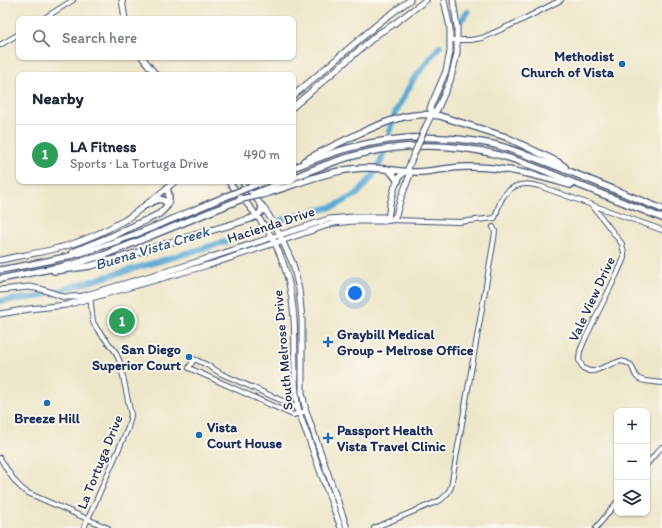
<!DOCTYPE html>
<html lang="en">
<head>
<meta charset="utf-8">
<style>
  :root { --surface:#fff; --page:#f6f6f7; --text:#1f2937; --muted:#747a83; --line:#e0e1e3; --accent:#111827 }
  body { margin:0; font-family:Itim,sans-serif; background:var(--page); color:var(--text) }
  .controls { position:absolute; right:12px; bottom:12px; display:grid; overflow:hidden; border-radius:8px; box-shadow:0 1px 3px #0004 }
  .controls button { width:36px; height:36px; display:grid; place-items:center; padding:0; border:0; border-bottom:1px solid var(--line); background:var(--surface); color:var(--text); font:20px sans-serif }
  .you { position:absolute; left:355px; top:293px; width:14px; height:14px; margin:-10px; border:3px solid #fff; border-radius:50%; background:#1a73e8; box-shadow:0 0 0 6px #1a73e833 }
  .badge { display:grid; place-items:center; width:26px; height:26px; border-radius:50%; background:var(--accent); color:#fff; font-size:13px; font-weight:700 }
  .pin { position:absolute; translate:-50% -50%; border:2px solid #fff; box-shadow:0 1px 4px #0006 }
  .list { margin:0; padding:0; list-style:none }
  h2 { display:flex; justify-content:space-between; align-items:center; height:52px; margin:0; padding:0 16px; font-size:17px }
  h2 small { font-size:13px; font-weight:400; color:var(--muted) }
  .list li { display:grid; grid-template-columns:26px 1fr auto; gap:12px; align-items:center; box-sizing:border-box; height:60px; padding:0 16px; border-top:1px solid var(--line) }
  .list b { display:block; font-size:15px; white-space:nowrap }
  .list p { margin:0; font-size:13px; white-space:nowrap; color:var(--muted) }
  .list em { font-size:13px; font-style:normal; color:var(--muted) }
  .icon { flex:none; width:22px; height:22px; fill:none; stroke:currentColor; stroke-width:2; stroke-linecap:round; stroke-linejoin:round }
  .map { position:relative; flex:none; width:662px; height:528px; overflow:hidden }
  .search { position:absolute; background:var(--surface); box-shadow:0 1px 3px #0004; left:16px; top:16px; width:280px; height:44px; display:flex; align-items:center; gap:10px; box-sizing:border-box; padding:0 14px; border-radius:8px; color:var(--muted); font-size:15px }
  .panel { position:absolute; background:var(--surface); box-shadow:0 1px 3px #0004; left:16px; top:72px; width:280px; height:112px; border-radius:8px }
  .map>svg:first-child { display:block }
</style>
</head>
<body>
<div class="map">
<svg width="662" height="528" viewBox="0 0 662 528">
  <rect width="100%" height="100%" fill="#fbf7ec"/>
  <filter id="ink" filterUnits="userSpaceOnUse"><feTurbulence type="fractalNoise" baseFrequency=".025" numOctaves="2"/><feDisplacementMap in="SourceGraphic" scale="8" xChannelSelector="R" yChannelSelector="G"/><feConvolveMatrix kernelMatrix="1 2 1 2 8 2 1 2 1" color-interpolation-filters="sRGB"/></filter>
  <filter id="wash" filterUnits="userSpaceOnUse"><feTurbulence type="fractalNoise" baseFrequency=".012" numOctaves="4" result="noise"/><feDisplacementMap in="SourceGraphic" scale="16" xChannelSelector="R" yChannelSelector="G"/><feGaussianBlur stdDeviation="0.9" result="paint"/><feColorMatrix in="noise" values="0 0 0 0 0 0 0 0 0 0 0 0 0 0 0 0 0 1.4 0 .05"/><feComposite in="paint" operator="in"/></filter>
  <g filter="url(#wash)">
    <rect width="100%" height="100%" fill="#ede7ca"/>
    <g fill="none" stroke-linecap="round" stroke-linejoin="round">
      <!-- river -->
      <g stroke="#5ba8d4" stroke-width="6">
        <path d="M461 20 468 12"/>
        <path d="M389 132 396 111 413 80 440 46"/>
        <path d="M281 220 335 206 357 194 372 177 380 163 383 154"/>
        <path d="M54 292 228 241 258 230"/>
        <path d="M0 301 38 297 49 293"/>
      </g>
    </g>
  </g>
  <g filter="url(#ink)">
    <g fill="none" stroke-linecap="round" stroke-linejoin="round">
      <defs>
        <g id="minor">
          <path d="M43 19 73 0"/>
          <path d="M450 40H471L482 38 520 21 561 0"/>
          <path d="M0 45 19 34"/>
          <path d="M592 205 622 244 624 253V258L617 274 586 337 580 351 579 360 583 368 589 371H594L620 361 625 362 631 365 636 376 639 379 645 381 662 383"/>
          <path d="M392 220 459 222 495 218C497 211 499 203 503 197 513 182 527 182 542 187L662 230"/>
          <path d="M298 412 294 406 222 374 207 365 194 359 189 368 293 415 300 413 306 411"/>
          <path d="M0 458C8 471 15 485 28 493L108 528"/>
          <path d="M647 464 658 451 662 447"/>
          <path d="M84 528 128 428 131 415 120 362 115 351 97 329 93 322 90 296"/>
          <path d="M374 528 441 500 447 494 451 487 494 239 495 231 493 227"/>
          <path d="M596 528 617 502"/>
        </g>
        <g id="major">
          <path d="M122 0 125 19"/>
          <path d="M142 57 156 75"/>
          <path d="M293 96 380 22 410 0"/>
          <path d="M293 107 379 33 391 26 426 0"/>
          <path d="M432 114 430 108 446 71 450 52V28L444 0"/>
          <path d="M426 126 432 114 437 110 450 81 455 62 457 53V27L453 0"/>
          <path d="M228 181C241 197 256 213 268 231 285 258 292 288 294 320 296 347 293 375 297 402 299 415 304 427 309 439 319 469 330 498 341 528"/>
          <path d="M242 181 262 206 268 214 277 229 293 264 299 290 302 319V393L306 411 347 528"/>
          <path d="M388 220 390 204 395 186 400 176 407 171 414 154"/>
          <path d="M0 260C23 255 47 252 69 245 88 239 107 230 125 220 143 208 159 194 176 181"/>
          <path d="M0 290 29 287 41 289 64 297H71L83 296 181 267 329 219 353 217H384L388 220"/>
          <path d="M0 314 29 309 66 305 212 264 334 223 354 221H384L388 220H392L396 215 401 198 410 175 407 171"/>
        </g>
        <g id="highway">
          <path d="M304 161C322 151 341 142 360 133 385 122 412 110 440 116L506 137 558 162 565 167"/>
          <path d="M293 168C313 160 332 152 353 147 398 135 446 135 492 144 517 150 542 161 566 170 598 183 630 196 662 209"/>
          <path d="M387 169 392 173 398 181"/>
          <path d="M293 178C321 166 349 155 380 150 422 143 468 145 509 158 531 165 553 174 574 183 604 195 633 206 662 218"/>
          <path d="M263 190 285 181"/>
          <path d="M265 194C297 184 331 169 365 168 382 167 399 172 417 172 433 172 449 167 465 167 501 166 536 175 570 185"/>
          <path d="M146 205C153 202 161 196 166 202L167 206"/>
          <path d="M73 252 112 236 159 214C169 206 171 200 167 188"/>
          <path d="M0 270C29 265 59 260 87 251 135 237 181 215 227 196"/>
          <path d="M54 271 90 266 123 257 175 241 250 219 257 216 261 212 262 206"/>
          <path d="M0 279 70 265 104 255 242 199"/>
        </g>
      </defs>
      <!-- minor casing -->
      <use href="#minor" stroke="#3a4b6e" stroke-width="6"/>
      <!-- major casing -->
      <use href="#major" stroke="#3a4b6e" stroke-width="7"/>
      <!-- highway casing -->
      <use href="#highway" stroke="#3a4b6e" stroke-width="8"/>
      <!-- minor -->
      <use href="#minor" stroke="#fff" stroke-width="4"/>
      <!-- major -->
      <use href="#major" stroke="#fff" stroke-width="5"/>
      <!-- highway -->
      <use href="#highway" stroke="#fff" stroke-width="5.5"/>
      <defs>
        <path id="major-bridge" d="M414 154 426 126"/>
        <g id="highway-bridge">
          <path d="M253 194 263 190"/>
          <path d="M227 196 257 184"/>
          <path d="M242 199 265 194"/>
        </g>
      </defs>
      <!-- major-bridge casing -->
      <use href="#major-bridge" stroke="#3a4b6e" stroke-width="7" stroke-linecap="butt"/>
      <!-- highway-bridge casing -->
      <use href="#highway-bridge" stroke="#3a4b6e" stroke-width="8" stroke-linecap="butt"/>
      <!-- major-bridge -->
      <use href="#major-bridge" stroke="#fff" stroke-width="5"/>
      <!-- highway-bridge -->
      <use href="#highway-bridge" stroke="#fff" stroke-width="5.5"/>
    </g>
  </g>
  <!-- markers -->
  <g fill="#1f6fb2" stroke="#fbf7ec" stroke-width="1.5">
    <circle cx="622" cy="64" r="4"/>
    <path d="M326 336h4v4h4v4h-4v4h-4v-4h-4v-4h4z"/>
    <circle cx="189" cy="357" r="4"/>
    <circle cx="47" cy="403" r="4"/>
    <circle cx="199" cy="435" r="4"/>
    <path d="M326 432h4v4h4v4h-4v4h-4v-4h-4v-4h4z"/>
  </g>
  <g text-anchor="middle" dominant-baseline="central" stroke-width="4" stroke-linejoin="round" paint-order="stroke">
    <!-- poi labels -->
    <g font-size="14" font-weight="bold" fill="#1b2f5e" stroke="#fbf7ec" text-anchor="start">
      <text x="614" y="56" text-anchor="end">Methodist<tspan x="614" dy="16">Church of Vista</tspan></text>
      <text x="337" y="334">Graybill Medical<tspan x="337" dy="16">Group - Melrose Office</tspan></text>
      <text x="181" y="349" text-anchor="end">San Diego<tspan x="181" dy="16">Superior Court</tspan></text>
      <text x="47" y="418" text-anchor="middle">Breeze Hill</text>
      <text x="207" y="427">Vista<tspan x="207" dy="16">Court House</tspan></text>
      <text x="337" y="430">Passport Health<tspan x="337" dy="16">Vista Travel Clinic</tspan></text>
    </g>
    <!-- street labels -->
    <g font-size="14" fill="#1b2f5e" stroke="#fbf7ec">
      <text transform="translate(271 225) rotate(-18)">Hacienda Drive</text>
      <text transform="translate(592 299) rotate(-65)">Vale View Drive</text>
      <text transform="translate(283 350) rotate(-95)">South Melrose Drive</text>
      <text transform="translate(100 462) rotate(-68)">La Tortuga Drive</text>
    </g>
    <!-- water labels -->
    <g font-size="15" font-style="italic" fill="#315987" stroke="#fbf7ec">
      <text transform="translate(152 248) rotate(-17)">Buena Vista Creek</text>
    </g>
  </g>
</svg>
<div class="controls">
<button>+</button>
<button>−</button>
<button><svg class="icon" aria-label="layers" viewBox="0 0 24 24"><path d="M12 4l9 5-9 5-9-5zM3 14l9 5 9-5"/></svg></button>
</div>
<div class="you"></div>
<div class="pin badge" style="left:122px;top:321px;background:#2e9e5b">1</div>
<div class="search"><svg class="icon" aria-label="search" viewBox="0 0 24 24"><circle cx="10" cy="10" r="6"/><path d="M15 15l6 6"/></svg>Search here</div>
<section class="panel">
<h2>Nearby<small></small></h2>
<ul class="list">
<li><span class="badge" style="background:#2e9e5b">1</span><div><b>LA Fitness</b><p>Sports · La Tortuga Drive</p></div><em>490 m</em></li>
</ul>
</section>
</div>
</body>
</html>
